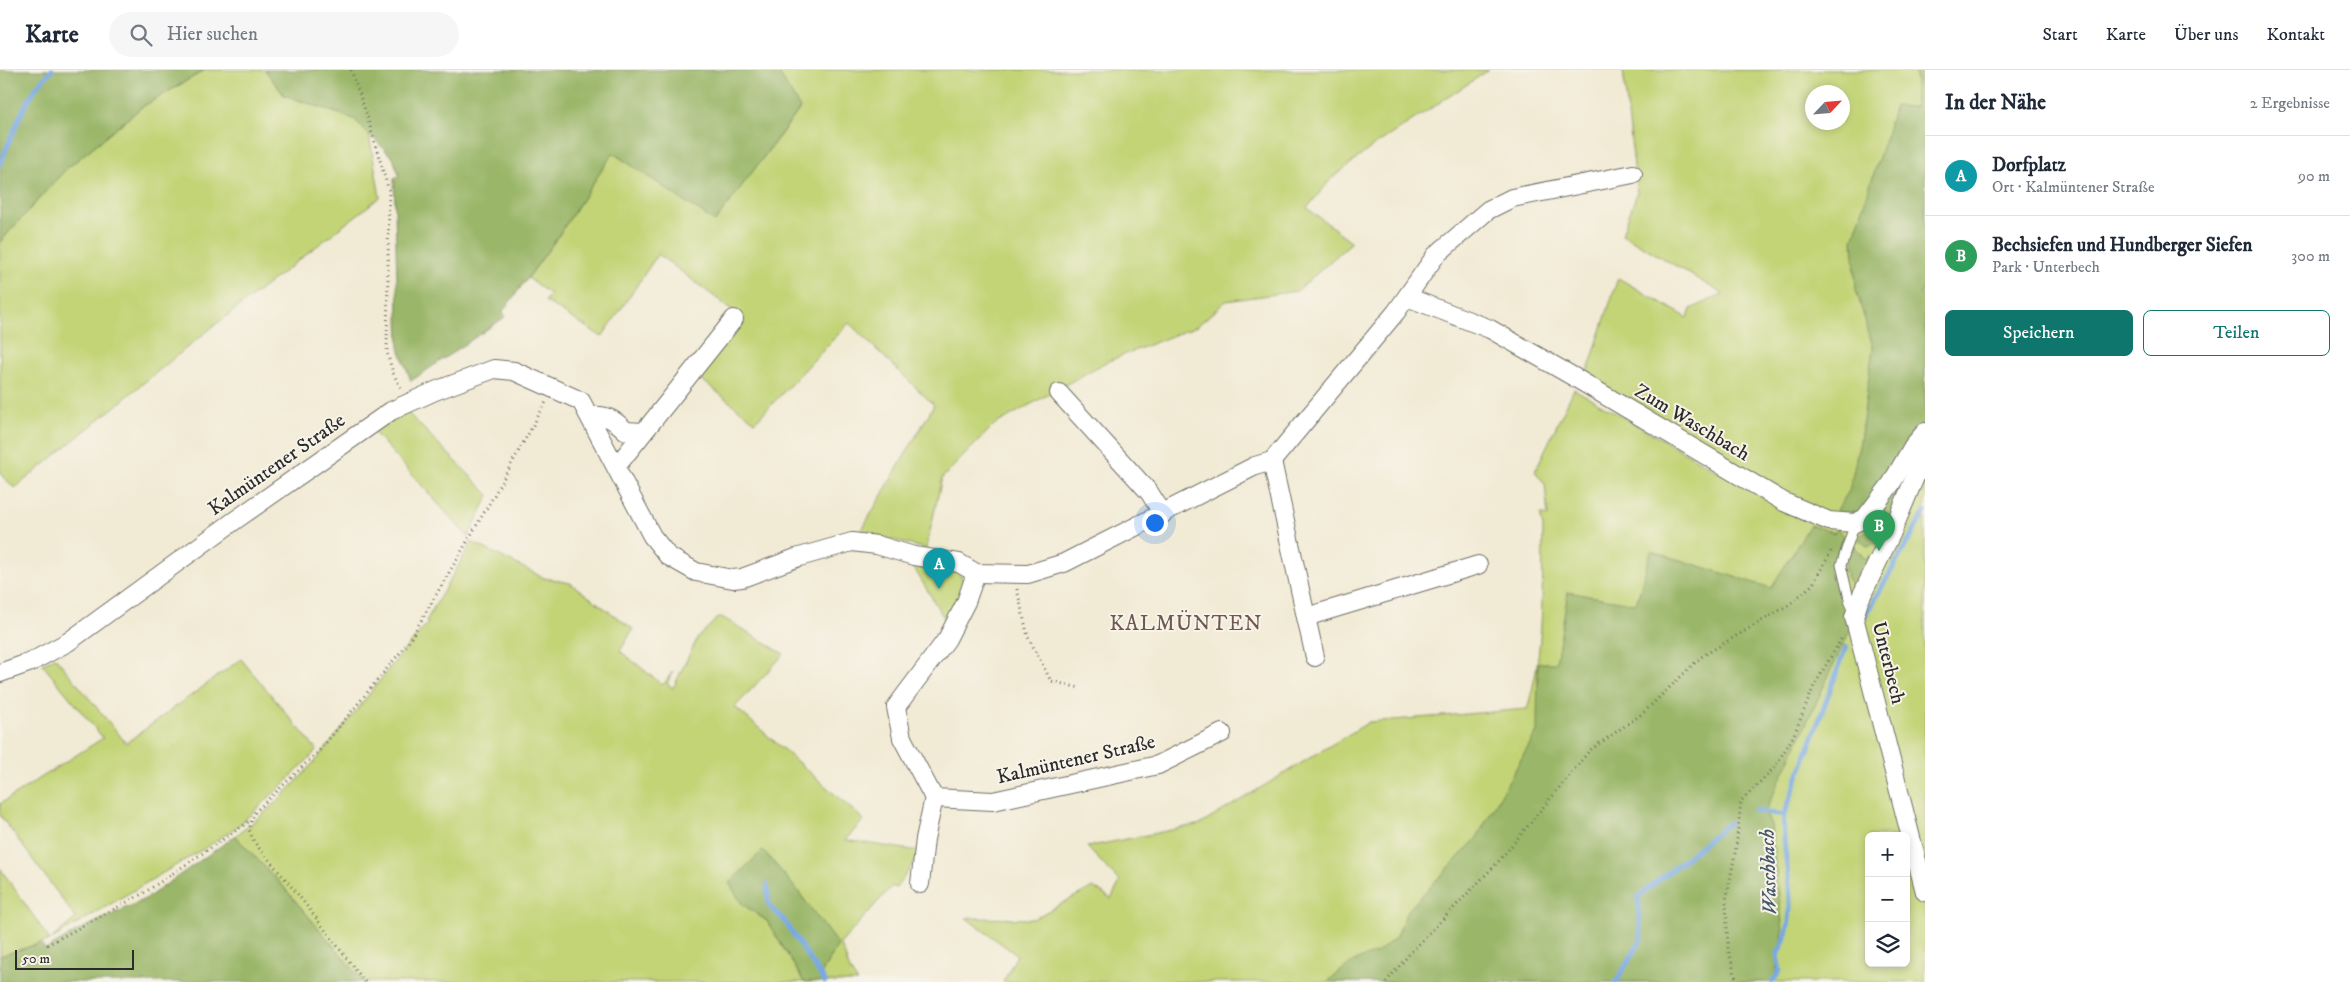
<!DOCTYPE html>
<html lang="de">
<head>
<meta charset="utf-8">
<style>
  :root { --surface:#fff; --page:#f6f6f7; --text:#1f2937; --muted:#747a83; --line:#e0e1e3; --accent:#0f766e }
  body { margin:0; font-family:"IM FELL DW Pica",serif; background:var(--page); color:var(--text) }
  .controls { position:absolute; right:15px; bottom:15px; display:grid; overflow:hidden; border-radius:8px; box-shadow:0 2px 8px #0003 }
  .controls button { width:45px; height:45px; display:grid; place-items:center; padding:0; border:0; border-bottom:1px solid var(--line); background:var(--surface); color:var(--text); font:25px sans-serif }
  .compass { position:absolute; left:1805px; top:15px; width:45px; height:45px; border-radius:50%; background:var(--surface); box-shadow:0 2px 8px #0003; rotate:64deg }
  .scale { position:absolute; left:15px; bottom:12px; width:119px; box-sizing:border-box; padding-left:5px; border:2px solid #2b2b2b; border-top:0; font-size:14px; line-height:18px; white-space:nowrap; color:#2b2b2b; -webkit-text-stroke:4px #f7f3e8; paint-order:stroke }
  .you { position:absolute; left:1154px; top:452px; width:18px; height:18px; margin:-12px; border:4px solid #fff; border-radius:50%; background:#1a73e8; box-shadow:0 0 0 8px #1a73e833 }
  .badge { display:grid; place-items:center; width:32px; height:32px; border-radius:50%; background:var(--accent); color:#fff; font-size:16px; font-weight:700 }
  .pin { position:absolute; translate:-50% -41px; filter:drop-shadow(0 1px 2px #0008) }
  .pin::after { content:''; position:absolute; top:26px; width:18px; height:15px; background:inherit; clip-path:polygon(0 0,100% 0,50% 100%) }
  .list { margin:0; padding:0; list-style:none }
  h2 { display:flex; justify-content:space-between; align-items:center; height:65px; margin:0; padding:0 20px; font-size:21px }
  h2 small { font-size:16px; font-weight:400; color:var(--muted) }
  .list li { display:grid; grid-template-columns:32px 1fr auto; gap:15px; align-items:center; box-sizing:border-box; height:80px; padding:0 20px; border-top:1px solid var(--line) }
  .list b { display:block; font-size:19px; white-space:nowrap }
  .list p { margin:0; font-size:16px; white-space:nowrap; color:var(--muted) }
  .list em { font-size:16px; font-style:normal; color:var(--muted) }
  .actions { display:flex; gap:10px; padding:15px 20px }
  .actions a { flex:1; padding:11px 0; border:1px solid var(--accent); border-radius:8px; text-align:center; font-size:18px; color:var(--accent) }
  .actions .main { background:var(--accent); color:#fff }
  .icon { flex:none; width:28px; height:28px; fill:none; stroke:currentColor; stroke-width:2; stroke-linecap:round; stroke-linejoin:round }
  .map { position:relative; flex:none; width:1925px; height:912px; overflow:hidden }
  header { display:flex; align-items:center; gap:30px; box-sizing:border-box; height:70px; padding:0 25px; background:var(--surface); border-bottom:1px solid var(--line) }
  header strong { font-size:24px }
  nav { display:flex; gap:28px; margin-inline-start:auto; font-size:18px }
  .search { width:350px; height:45px; background:var(--page); display:flex; align-items:center; gap:12px; box-sizing:border-box; padding:0 18px; border-radius:28px; color:var(--muted); font-size:19px }
  main { display:flex }
  aside { flex:1; background:var(--surface) }
  .map>svg:first-child { display:block }
</style>
</head>
<body>
<header>
<strong>Karte</strong>
<div class="search"><svg class="icon" aria-label="search" viewBox="0 0 24 24"><circle cx="10" cy="10" r="6"/><path d="M15 15l6 6"/></svg>Hier suchen</div>
<nav><a>Start</a><a>Karte</a><a>Über uns</a><a>Kontakt</a></nav>
</header>
<main>
<div class="map">
<svg width="1925" height="912" viewBox="0 0 1925 912">
  <rect width="100%" height="100%" fill="#f7f3e8"/>
  <filter id="ink" filterUnits="userSpaceOnUse"><feTurbulence type="fractalNoise" baseFrequency=".02" numOctaves="2"/><feDisplacementMap in="SourceGraphic" scale="10" xChannelSelector="R" yChannelSelector="G"/><feConvolveMatrix kernelMatrix="1 2 1 2 8 2 1 2 1" color-interpolation-filters="sRGB"/></filter>
  <filter id="wash" filterUnits="userSpaceOnUse"><feTurbulence type="fractalNoise" baseFrequency=".0096" numOctaves="4" result="noise"/><feDisplacementMap in="SourceGraphic" scale="20" xChannelSelector="R" yChannelSelector="G"/><feGaussianBlur stdDeviation="1.12" result="paint"/><feColorMatrix in="noise" values="0 0 0 0 0 0 0 0 0 0 0 0 0 0 0 0 0 1.4 0 .05"/><feComposite in="paint" operator="in"/></filter>
  <g filter="url(#wash)">
    <rect width="100%" height="100%" fill="#f1ead4"/>
    <!-- green -->
    <g fill="#c3d477" stroke="#778051" fill-rule="evenodd">
      <path d="M205 0H265L284 25 354 49 369 64 380 127 201 266 15 418 0 404V172L65 100 142 37Z"/>
      <path d="M777 0H1489L1372 77 1332 108 1307 138 1352 172 1297 221 1226 231 1197 256 1106 292 994 355 942 408 926 479 861 461 934 335 849 253 755 352 697 306 744 249 658 184 602 267 545 231 550 224 528 208 555 171 613 83 715 151 800 39Z"/>
      <path d="M1623 0H1916V34L1925 8V795L1902 766H1869V893H1906V782L1925 841V912H1003L1017 885 966 848 1033 849 1093 817 1111 829 1120 812 1087 777 1201 754 1369 652 1527 639C1545 581 1542 517 1543 457L1540 444 1548 446 1545 414 1535 401 1574 319 1801 449 1802 448 1586 307 1618 208 1688 248 1691 239 1723 224 1622 164 1637 123ZM1812 22H1842V52H1812Z"/>
      <path d="M406 341 489 425 468 467 373 361Z"/>
      <path d="M472 472 544 508 570 513 633 559 620 581 663 615 673 601 667 614 673 618 698 567 720 546 784 584 735 637 864 750 845 770 918 781V787L896 818 892 816 840 874C849 890 845 897 858 912H825L820 907 837 875 797 820 763 780 742 834 767 851 804 912H364L281 814 235 766C300 720 350 647 400 585 409 574 419 564 428 553L426 551Z"/>
      <path d="M911 493 957 501 963 510 964 518 947 553Z"/>
      <path d="M55 587 126 673 241 589 317 680 288 710 239 755 210 775 50 870 0 886V798L50 870 76 848 0 745V734L103 668 42 594Z"/>
    </g>
    <!-- forest -->
    <g fill="#9ab668" stroke="#62704a">
      <path d="M0 0H205L142 37 65 100 0 172Z"/>
      <path d="M265 0H777L800 38 715 152 613 83 555 171 503 241 505 247 411 311 399 278 394 108 399 105 393 88 354 49 284 25Z"/>
      <path d="M1916 0H1925V215L1920 224 1925 230V351L1914 365 1861 444 1837 446 1838 438 1849 421 1860 371 1873 277 1856 220 1853 170 1895 36 1915 37Z"/>
      <path d="M1920 377 1879 472 1867 476 1858 469 1866 460Z"/>
      <path d="M1810 455 1835 463 1836 457 1845 467C1829 491 1835 501 1845 525 1849 535 1850 546 1852 556L1765 742 1771 755 1783 861 1774 912H1327L1352 892 1378 882 1397 866 1407 841 1476 769 1537 661 1538 593H1556L1568 522 1636 534 1651 481 1771 518Z"/>
      <path d="M1854 476 1865 489 1874 484 1857 518C1841 512 1843 486 1854 476Z"/>
      <path d="M235 766 281 814 364 912H0V886L41 873 45 880 83 858 147 828Z"/>
      <path d="M763 780 797 820 838 875 820 906 825 912H804L767 851 742 834 729 813Z"/>
    </g>
    <g fill="none" stroke-linecap="round" stroke-linejoin="round">
      <!-- stream -->
      <g stroke="#77a8e2" stroke-width="5">
        <path d="M0 94C14 62 25 24 52 0"/>
        <path d="M1925 222V223"/>
        <path d="M1863 550 1925 442"/>
        <path d="M1755 741 1784 745 1846 577"/>
        <path d="M767 815 769 836 783 849 825 912"/>
        <path d="M1616 912 1641 870 1638 827 1729 753"/>
        <path d="M1772 912 1780 901 1777 885C1804 842 1780 791 1784 745"/>
      </g>
    </g>
  </g>
  <g filter="url(#ink)">
    <g fill="none" stroke-linecap="round" stroke-linejoin="round">
      <defs>
        <path id="lane" d="M1852 541 1841 495 1855 453"/>
        <g id="street">
          <path d="M1407 227 1490 259 1574 307 1784 432 1829 451 1855 453 1865 448 1891 414 1913 376 1925 362"/>
          <path d="M1059 323 1149 422 1163 444"/>
          <path d="M591 346C606 344 615 350 626 361L643 362"/>
          <path d="M1925 383 1892 462 1859 531 1854 547 1925 822"/>
          <path d="M1272 391 1306 547 1478 495"/>
          <path d="M616 397 734 249"/>
          <path d="M976 503 966 532 947 569 896 637 902 668 934 728 993 731 1158 695 1222 663"/>
          <path d="M1306 547 1315 587"/>
          <path d="M0 603 31 592 68 572 234 451 391 341 435 321 494 299 514 301 581 331 652 466 668 486 696 502 733 509 742 508 796 488 852 472 877 475 914 486 959 493 976 503 1028 504 1064 493 1255 396 1272 391 1396 242 1436 185 1488 140 1512 128 1633 104"/>
          <path d="M920 814 925 769 934 728"/>
        </g>
      </defs>
      <!-- lane casing -->
      <use href="#lane" stroke="#706e66" stroke-width="11"/>
      <!-- street casing -->
      <use href="#street" stroke="#706e66" stroke-width="20"/>
      <!-- path -->
      <g stroke="#706e66" stroke-width="3" stroke-dasharray="1 4" stroke-linecap="butt">
        <path d="M351 0 366 43 389 121 387 282 393 303 402 320"/>
        <path d="M1017 519 1028 567 1051 611 1080 618"/>
        <path d="M47 875 144 823 250 751"/>
        <path d="M365 912 296 822 254 772 249 759 254 743 319 681 408 573 492 429 546 332"/>
        <path d="M1386 912 1411 882 1499 791 1590 680 1642 644 1701 587 1790 534 1813 514 1833 478"/>
        <path d="M1737 912 1728 879 1726 831 1736 778 1741 731 1774 698 1793 667 1814 616 1843 566"/>
      </g>
      <!-- lane -->
      <use href="#lane" stroke="#fff" stroke-width="9"/>
      <!-- street -->
      <use href="#street" stroke="#fff" stroke-width="18"/>
    </g>
  </g>
  <g text-anchor="middle" dominant-baseline="central" stroke-width="4" stroke-linejoin="round" paint-order="stroke">
    <!-- street labels -->
    <g font-size="20" fill="#2b2b2b" stroke="#f7f3e8">
      <text transform="translate(1692 353) rotate(31)">Zum Waschbach</text>
      <text transform="translate(277 395) rotate(-35)">Kalmüntener Straße</text>
      <text transform="translate(1888 593) rotate(76)">Unterbech</text>
      <text transform="translate(1076 690) rotate(-13)">Kalmüntener Straße</text>
    </g>
    <!-- neighbourhood labels -->
    <g font-size="21" letter-spacing="1" fill="#705751" stroke="#f7f3e8">
      <text x="1186" y="554">KALMÜNTEN</text>
    </g>
    <!-- water labels -->
    <g font-size="21" font-style="italic" fill="#46576b" stroke="#f7f3e8">
      <text transform="translate(1769 802) rotate(-92)">Waschbach</text>
    </g>
  </g>
</svg>
<div class="controls">
<button>+</button>
<button>−</button>
<button><svg class="icon" aria-label="layers" viewBox="0 0 24 24"><path d="M12 4l9 5-9 5-9-5zM3 14l9 5 9-5"/></svg></button>
</div>
<svg class="compass" viewBox="-18 -18 36 36"><path d="M0-13l5 13h-10z" fill="#e53935"/><path d="M0 13l5-13h-10z" fill="#747a83"/></svg>
<div class="scale">50 m</div>
<div class="you"></div>
<div class="pin badge" style="left:939px;top:519px;background:#0f9aa8">A</div>
<div class="pin badge" style="left:1879px;top:481px;background:#2e9e5b">B</div>
</div>
<aside>
<h2>In der Nähe<small>2 Ergebnisse</small></h2>
<ul class="list">
<li><span class="badge" style="background:#0f9aa8">A</span><div><b>Dorfplatz</b><p>Ort · Kalmüntener Straße</p></div><em>90 m</em></li>
<li><span class="badge" style="background:#2e9e5b">B</span><div><b>Bechsiefen und Hundberger Siefen</b><p>Park · Unterbech</p></div><em>300 m</em></li>
</ul>
<div class="actions"><a class="main">Speichern</a><a>Teilen</a></div>
</aside>
</main>
</body>
</html>
